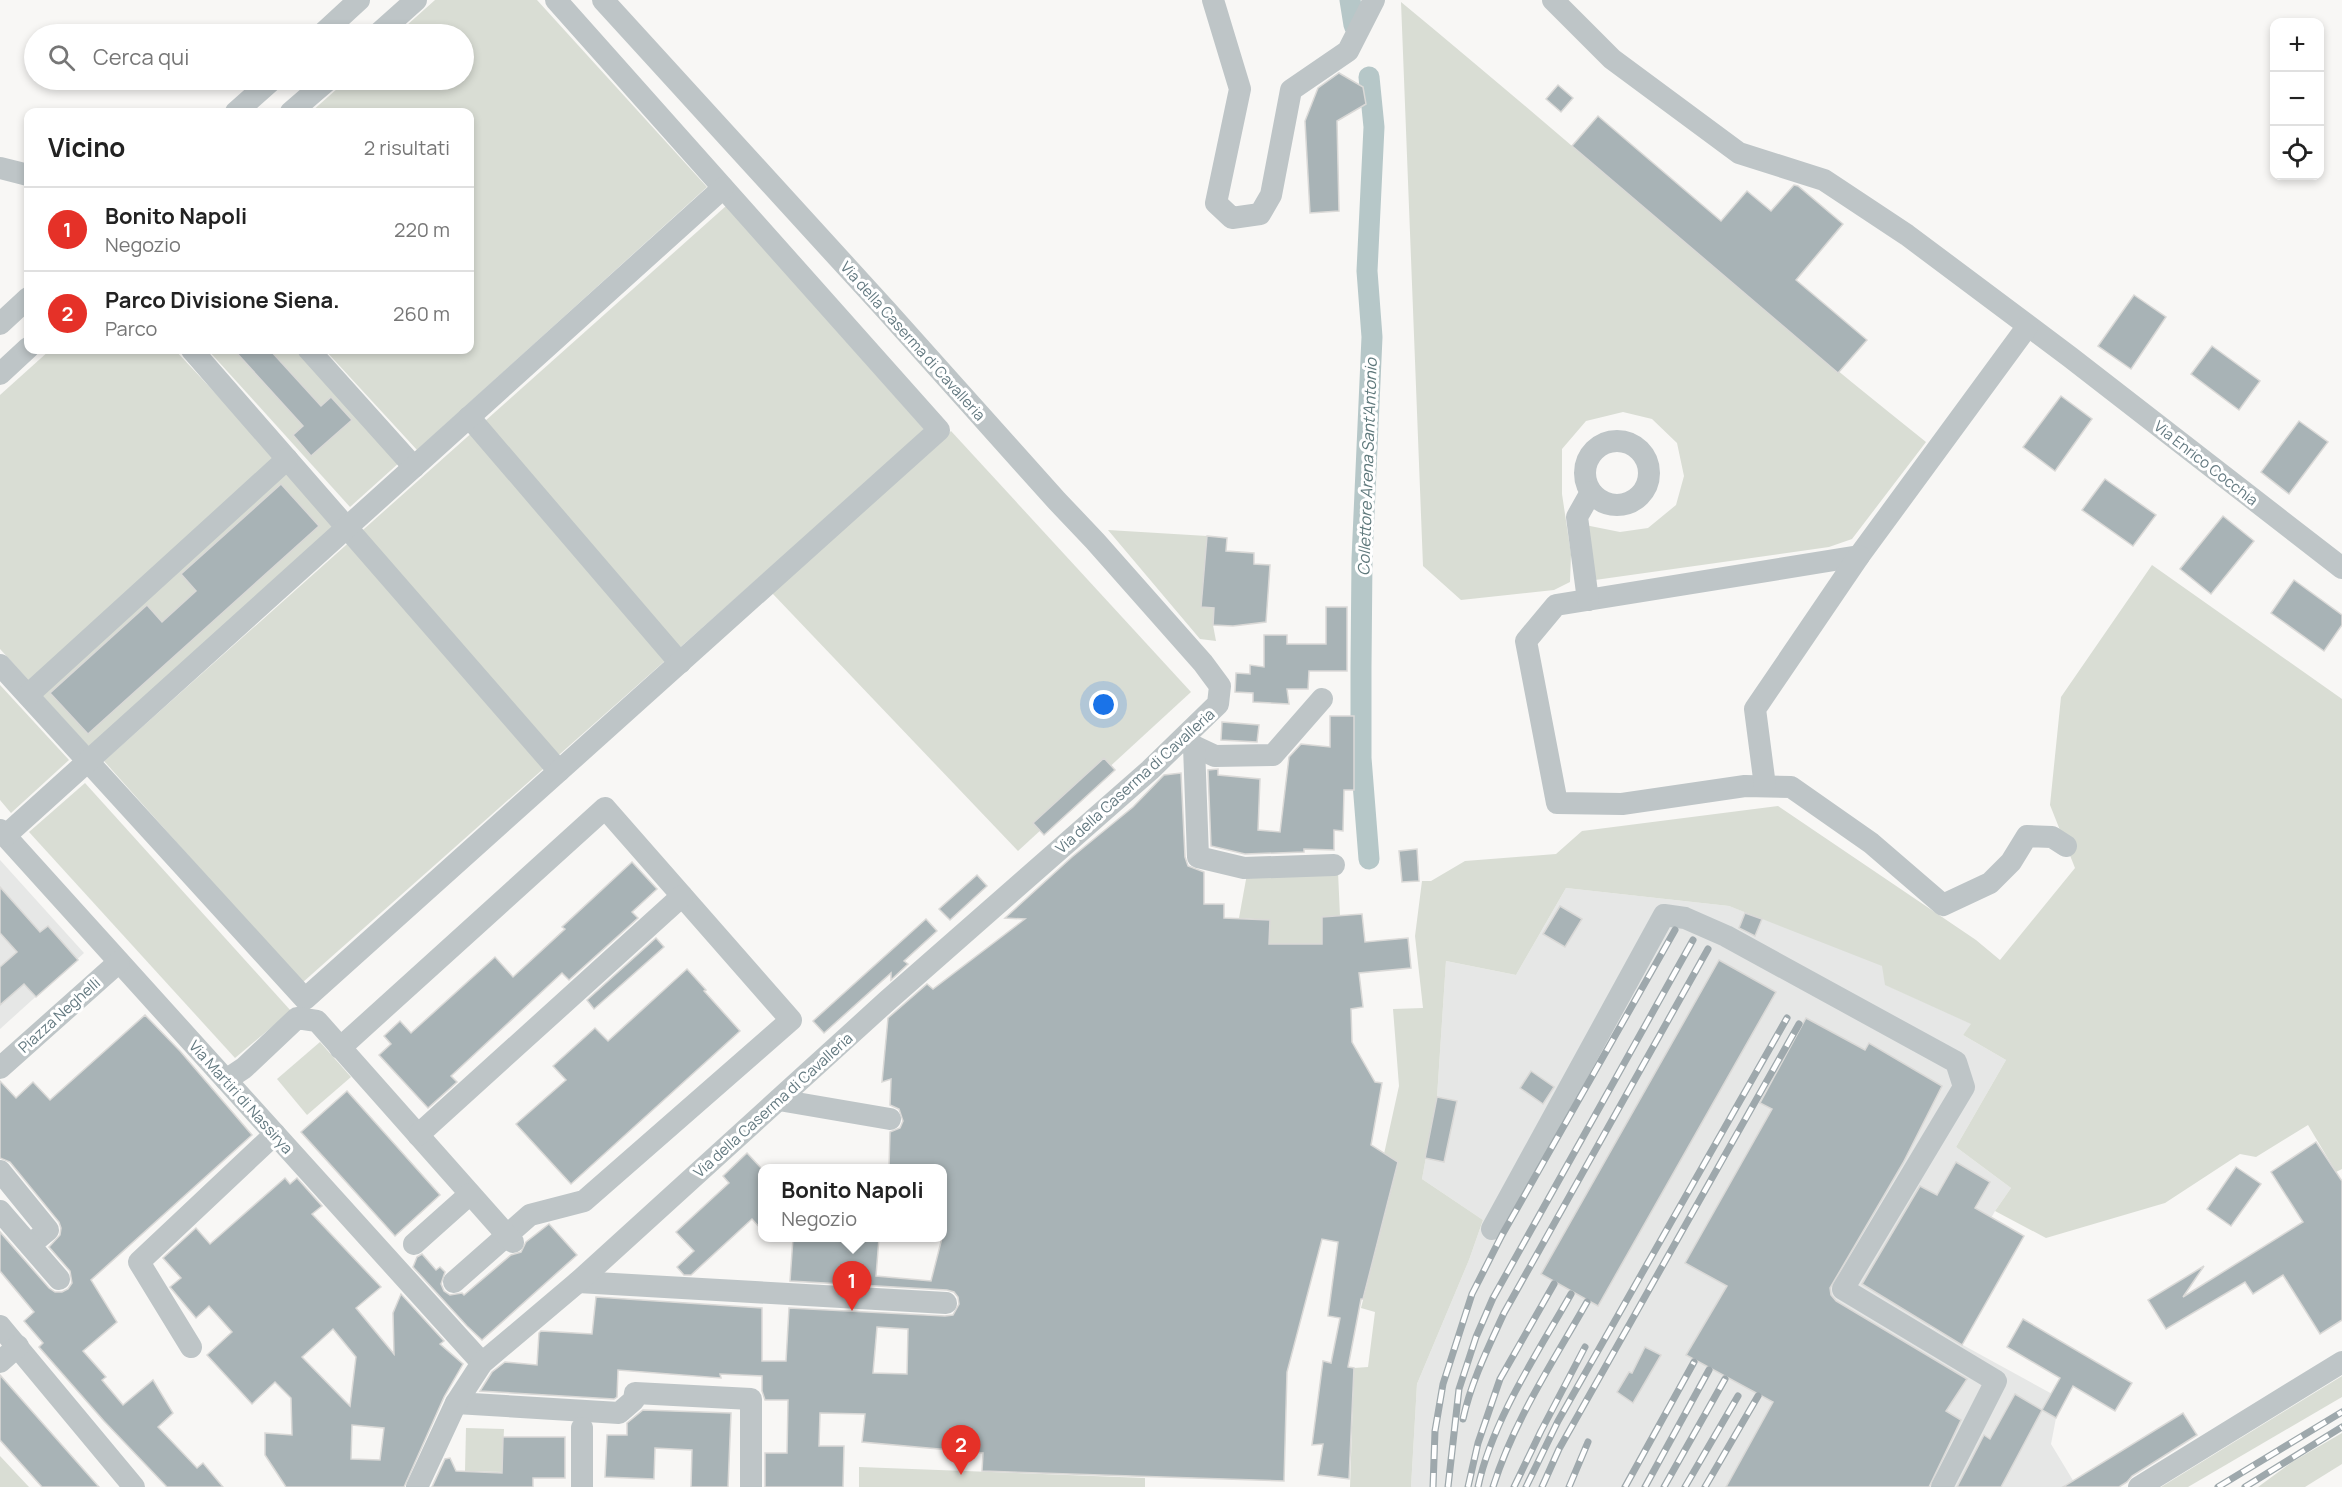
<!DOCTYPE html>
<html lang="it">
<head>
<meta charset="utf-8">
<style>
  :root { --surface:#fff; --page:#f2f2f2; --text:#222; --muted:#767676; --line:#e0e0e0; --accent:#e53128 }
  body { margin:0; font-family:Manrope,sans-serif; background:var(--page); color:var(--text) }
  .controls { position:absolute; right:18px; top:18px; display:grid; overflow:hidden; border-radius:12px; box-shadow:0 3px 9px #0003 }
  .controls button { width:54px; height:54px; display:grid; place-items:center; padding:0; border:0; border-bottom:2px solid var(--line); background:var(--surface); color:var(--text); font:30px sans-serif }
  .you { position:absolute; left:1104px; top:705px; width:21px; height:21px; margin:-15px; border:4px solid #fff; border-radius:50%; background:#1a73e8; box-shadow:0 0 0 9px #1a73e833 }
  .badge { display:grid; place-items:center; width:39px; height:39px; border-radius:50%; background:var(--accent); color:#fff; font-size:20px; font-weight:700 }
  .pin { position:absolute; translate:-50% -50px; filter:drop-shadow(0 2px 3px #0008) }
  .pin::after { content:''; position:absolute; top:32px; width:21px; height:18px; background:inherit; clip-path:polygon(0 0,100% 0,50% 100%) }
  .popup { position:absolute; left:758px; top:1164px; width:189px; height:78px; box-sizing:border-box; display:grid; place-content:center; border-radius:12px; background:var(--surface); filter:drop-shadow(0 2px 4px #0005); font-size:20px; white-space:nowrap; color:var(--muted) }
  .popup b { font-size:22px; color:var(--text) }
  .popup::after { content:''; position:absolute; left:50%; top:100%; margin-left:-12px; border:12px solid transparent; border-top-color:var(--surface) }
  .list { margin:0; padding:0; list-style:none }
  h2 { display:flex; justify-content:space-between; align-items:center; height:78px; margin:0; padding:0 24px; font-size:26px }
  h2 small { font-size:20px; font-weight:400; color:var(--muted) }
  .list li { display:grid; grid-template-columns:39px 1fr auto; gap:18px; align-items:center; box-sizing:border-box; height:84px; padding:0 24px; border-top:2px solid var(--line) }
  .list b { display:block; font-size:22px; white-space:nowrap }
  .list p { margin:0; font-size:20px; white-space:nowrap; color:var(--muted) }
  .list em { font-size:20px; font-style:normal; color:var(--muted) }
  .icon { flex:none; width:33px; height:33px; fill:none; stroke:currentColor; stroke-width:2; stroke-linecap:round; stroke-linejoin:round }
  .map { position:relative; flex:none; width:2342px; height:1487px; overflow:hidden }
  .search { position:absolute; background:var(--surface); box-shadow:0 3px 9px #0003; left:24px; top:24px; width:450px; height:66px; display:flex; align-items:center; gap:15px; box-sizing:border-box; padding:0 21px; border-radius:33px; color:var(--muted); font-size:22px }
  .panel { position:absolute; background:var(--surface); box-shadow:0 3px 9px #0003; left:24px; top:108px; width:450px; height:246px; border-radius:12px }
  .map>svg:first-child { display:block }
</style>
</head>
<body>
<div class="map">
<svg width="2342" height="1487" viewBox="0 0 2342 1487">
  <rect width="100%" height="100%" fill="#f8f7f5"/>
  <!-- built -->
  <g fill="#e6e7e6">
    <path d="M0 860 84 953 0 1029Z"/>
    <path d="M1566 888 1729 906 1851 952 1883 966 1886 985 1972 1024 1963 1035 2006 1060 1956 1147 2011 1188 1995 1211 1930 1327 2065 1401 2056 1418 2051 1444 2077 1487H1411L1417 1384 1469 1260 1483 1220 1422 1179 1437 1097 1446 961 1516 975Z"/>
  </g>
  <!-- green -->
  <g fill="#d9ddd4">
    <path d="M435 0H537L707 187 417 450 325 350H470V112H311L347 80H464V34H397Z"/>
    <path d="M1401 2C1577 147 1747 300 1926 442L1852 539 1829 547 1595 580 1585 525 1620 532 1648 528 1676 505 1684 476 1677 443 1652 419 1623 412 1586 421 1562 449V494L1571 554 1570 582 1554 590 1461 600 1423 566Z"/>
    <path d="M726 206 925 430 302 983 104 761Z"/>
    <path d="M50 350H175L277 459 32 684 0 649V395Z"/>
    <path d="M208 350H298L400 462 350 507Z"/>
    <path d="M951 431 1191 692 1018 851 772 593Z"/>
    <path d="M285 471 336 527 91 749 40 693Z"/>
    <path d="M1108 530 1207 536 1201 607 1214 608 1213 625 1216 641 1200 639Z"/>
    <path d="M2152 565 2342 699V1169L2336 1172 2308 1125 2256 1157 2240 1154 2165 1203 2046 1238 1995 1211 2011 1188 1956 1147 2006 1060 1963 1035 1971 1024 1885 985 1882 966 1729 906 1566 888 1516 975 1446 961 1437 1097 1422 1179 1483 1220 1469 1260 1417 1384 1411 1487H1350L1354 1368 1368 1367 1375 1312 1361 1308 1398 1163 1384 1154 1399 1086 1393 1009 1423 1008 1415 936 1422 881H1431L1465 861 1556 854 1582 831 1778 806 1976 940 2000 960 2075 868 2050 805 2061 697Z"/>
    <path d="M0 685 69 760 11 813 0 800Z"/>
    <path d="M85 783 291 1011 235 1058 29 832Z"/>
    <path d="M1338 872 1340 916 1322 917V944H1265L1270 920 1239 918 1247 874Z"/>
    <path d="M320 1042 351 1077 307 1115 277 1079Z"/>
    <path d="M2342 1376V1397L2188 1487H2161Z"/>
    <path d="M466 1428 504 1429 502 1472 465 1471Z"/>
    <path d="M2342 1433V1464L2305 1487H2258L2292 1462Z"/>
    <path d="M0 1456 29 1487H0Z"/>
    <path d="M859 1467 1145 1478V1487H859Z"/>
  </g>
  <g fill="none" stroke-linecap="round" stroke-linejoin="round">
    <!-- canal -->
    <g stroke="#b6c7c8" stroke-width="21">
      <path d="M1350 0 1354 25"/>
      <path d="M1369 77 1374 127 1367 271 1372 337 1362 559 1361 667V758L1369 859"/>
    </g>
  </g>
  <!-- building -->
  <g fill="#a8b3b6" stroke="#dad9d7" stroke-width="1.5" fill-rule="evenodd">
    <path d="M1339 73 1363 87 1366 104 1337 121 1339 211 1310 213 1305 121 1318 88Z"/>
    <path d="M1558 85 1573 98 1561 112 1546 99Z"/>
    <path d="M1598 116 1721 221 1747 191 1771 211 1794 185 1798 186 1843 224 1796 280 1867 340 1838 373 1572 146Z"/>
    <path d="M2134 295 2166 317 2131 369 2098 346Z"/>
    <path d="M2212 346 2260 381 2239 410 2191 374Z"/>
    <path d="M234 350H270L321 406 331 397 352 420 311 456 293 435 303 426Z"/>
    <path d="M2061 396 2092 419 2055 471 2023 447Z"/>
    <path d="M2299 421 2328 442 2289 494 2261 472Z"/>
    <path d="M2105 479 2156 515 2133 546 2082 510Z"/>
    <path d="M281 484 319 526 88 734 50 693 147 605 162 622 196 591 181 574Z"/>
    <path d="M2223 516 2254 541 2211 594 2180 569Z"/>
    <path d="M1207 536 1227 538 1226 551 1254 553V564L1270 565 1266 622 1233 626 1213 625 1214 608 1201 607Z"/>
    <path d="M2294 580 2342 615V625L2324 651 2271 613Z"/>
    <path d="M1326 607H1347V671H1309L1308 689H1287L1289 704 1253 702V693L1235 692 1236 673 1250 674V665L1264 667V635H1287V644H1326Z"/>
    <path d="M1330 716H1354V790H1344L1343 831 1334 830V850L1304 849V852L1245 854 1211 846 1208 770 1218 769V775L1260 779 1258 830 1280 832 1289 757 1301 744 1330 747Z"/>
    <path d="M1222 722 1259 725 1257 742 1221 740Z"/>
    <path d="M1104 758 1115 770 1044 835 1033 823Z"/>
    <path d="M1181 773 1185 857 1188 866 1204 872V904H1224V918L1270 920 1269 944H1322V917L1362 914 1365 942 1408 938 1411 968 1359 973 1363 1007 1351 1009 1352 1042 1375 1082 1382 1083 1371 1145 1398 1162 1363 1299H1361L1348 1367 1354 1368 1349 1479 1318 1475 1323 1444 1312 1445 1323 1361 1331 1363 1340 1318 1328 1316 1338 1242 1322 1239 1287 1372 1284 1481 982 1471 983 1453 862 1442 865 1414 820 1413 819 1446H844L843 1487H765V1453H787L788 1400H765L762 1391V1376L720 1374 721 1378 618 1370 617 1397 614 1399 480 1391 492 1372 505 1362 537 1365 539 1333 541 1331 592 1334 596 1297 762 1308V1361H786L789 1308 945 1316 953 1315 959 1304 958 1297 954 1292 947 1290 790 1281 793 1238H879L876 1276 931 1281 942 1238V1168H889L890 1132 900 1128 903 1121 899 1109 890 1105 891 1079 882 1082 888 1018 927 984 933 989 1025 919 1005 918 1072 857 1133 807 1164 775ZM877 1327 908 1329 907 1374 873 1373Z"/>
    <path d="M1417 849 1419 881 1402 882 1399 851Z"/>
    <path d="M632 862 657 889 632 912 638 918 569 980 562 973 451 1076 457 1082 428 1108 379 1055 391 1044 384 1036 400 1021 411 1033 495 957 513 977 565 929 562 927Z"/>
    <path d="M977 875 987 886 950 920 939 909Z"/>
    <path d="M0 887 40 932 48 926 78 960 36 997 24 984 0 1005V967L17 952 0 933Z"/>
    <path d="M1560 906 1582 919 1565 947 1543 934Z"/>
    <path d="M1745 913 1762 919 1755 936 1739 928Z"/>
    <path d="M926 919 937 931 904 961 908 964 891 980V973L824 1033 813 1021Z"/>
    <path d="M656 938 664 947 594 1009 587 1000Z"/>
    <path d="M1719 960 1776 992 1598 1306 1541 1274Z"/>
    <path d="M687 969 706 990 704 991 740 1031 571 1184 516 1124 566 1080 553 1066 595 1028 608 1041Z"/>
    <path d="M145 1015 180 1051 252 1135 91 1280 117 1322 83 1351 106 1377 102 1380 123 1405 153 1380 173 1413 158 1427 197 1468 203 1463 223 1487H167L104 1421 39 1347 43 1343 24 1321 34 1312 0 1271V1232L49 1288 55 1292H62L68 1289 72 1283 70 1271 49 1247 60 1235 61 1228 59 1222 10 1162 0 1158V1081L16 1098 33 1082 50 1100Z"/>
    <path d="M1806 1018 1865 1050 1869 1043 1942 1086 1903 1163 1830 1288 1831 1295 1836 1301 1967 1379 1946 1411 1961 1420 1929 1487H1726L1773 1402 1686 1355 1727 1286 1685 1263 1772 1109 1760 1103Z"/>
    <path d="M1531 1071 1554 1087 1543 1104 1520 1088Z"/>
    <path d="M347 1091 440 1195 395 1236 301 1132Z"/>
    <path d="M1437 1097 1457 1101 1444 1162 1425 1158Z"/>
    <path d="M2316 1142 2342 1181V1320L2320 1334 2283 1275 2253 1294 2245 1282 2166 1329 2148 1300 2204 1266 2183 1297 2303 1222 2271 1172Z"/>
    <path d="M747 1153 762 1169V1230L752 1219 691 1275H684L677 1267 694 1251 676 1232 729 1183 723 1176Z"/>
    <path d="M1956 1162 1990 1182 1975 1208 2024 1236 1962 1345 1862 1284 1920 1186 1937 1195Z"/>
    <path d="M2236 1167 2261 1184 2231 1226 2207 1209Z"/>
    <path d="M285 1178 290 1184 297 1178 322 1206 312 1214 381 1287 356 1308 394 1354 393 1313 401 1294 444 1341 440 1344 463 1364 444 1397 404 1487H286L265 1455V1433L292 1435 291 1398 275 1382 252 1404 207 1355 232 1332 209 1306 196 1318 170 1287 181 1278 163 1258 196 1228 210 1244ZM333 1329 356 1357 350 1406 302 1357ZM352 1425 384 1428 380 1460 351 1459Z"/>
    <path d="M549 1224 577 1255 482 1340 467 1326 413 1267 417 1257 422 1254 436 1270 440 1267 445 1272 441 1284 444 1291 450 1295 462 1293 464 1295 511 1255 521 1252 526 1242Z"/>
    <path d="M2023 1319 2132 1383 2115 1411 2073 1386 2056 1418 2042 1410 2060 1378 2007 1347Z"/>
    <path d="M1645 1347 1661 1355 1633 1403 1617 1392 1629 1372 1632 1373Z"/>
    <path d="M0 1375 99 1487H42L0 1440Z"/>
    <path d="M2015 1394 2042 1410 2001 1487H1957L1984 1435 1990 1439Z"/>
    <path d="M643 1410 731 1413 728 1487H691L692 1450 655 1448 654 1479 605 1477 607 1435H627V1423Z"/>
    <path d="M2183 1413 2197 1435 2132 1476 2127 1482 2119 1487H2063Z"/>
    <path d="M503 1437H565V1478H533V1487H432L445 1459 450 1458 456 1471 502 1473Z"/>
  </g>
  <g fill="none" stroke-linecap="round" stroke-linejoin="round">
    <!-- minor -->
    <g stroke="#bec5c7" stroke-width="22">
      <path d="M1213 0 1240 89 1216 203 1232 218 1260 214 1271 195 1291 90 1348 51 1374 0"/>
      <path d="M1553 0 1612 59 1739 153 1824 180 1907 235 2070 357 2342 568"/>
      <path d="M322 34 359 0"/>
      <path d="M378 34 416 0"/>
      <path d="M236 112 272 80"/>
      <path d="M291 112 328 80"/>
      <path d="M0 168 28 175"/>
      <path d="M0 324 28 298"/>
      <path d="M2027 327 1859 556 1556 605 1526 641 1557 803 1622 804 1745 786 1791 787 1871 843 1943 905 1990 883 2011 862 2027 836 2052 837 2066 846"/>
      <path d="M192 350 559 771"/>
      <path d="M309 350 414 467"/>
      <path d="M0 374 28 348"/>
      <path d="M469 417 680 663"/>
      <circle cx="1617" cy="473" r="32"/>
      <path d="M1588 600 1577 517 1591 492"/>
      <path d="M0 665 305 999 939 430 556 0"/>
      <path d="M28 695 287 459"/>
      <path d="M1183 741 1215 756 1273 755 1322 699"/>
      <path d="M1194 746 1198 857 1244 868 1334 865"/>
      <path d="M1765 786 1755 709 1859 556"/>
      <path d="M0 830 482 1363"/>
      <path d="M5 836 723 188"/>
      <path d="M340 1048 605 808 791 1020 584 1201 530 1215 454 1282"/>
      <path d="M0 1068 119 962"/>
      <path d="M226 1080 244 1068 297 1018 317 1021 513 1242"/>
      <path d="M779 1100 890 1119"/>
      <path d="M418 1135 682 896"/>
      <path d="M0 1171 48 1230 30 1245"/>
      <path d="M0 1211 59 1279"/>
      <path d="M1492 1229 1664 915 1685 918 1726 936 1956 1062 1964 1087 1843 1289 1996 1381 1942 1487"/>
      <path d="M414 1244 470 1194"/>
      <path d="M578 1282 946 1303"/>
      <path d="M0 1326 134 1487"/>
      <path d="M191 1347 139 1262 275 1134"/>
      <path d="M0 1362 18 1346"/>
      <path d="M456 1403 619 1413 634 1400 635 1393 751 1399V1487"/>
      <path d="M582 1428V1487"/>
      <path d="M417 1487 456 1403 482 1363 578 1282 887 1001 1150 770 1218 704 1220 686 1203 663 1095 541 1057 501 886 310 603 0"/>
      <path d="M2139 1487 2342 1362"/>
    </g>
    <defs>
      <g id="rail">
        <path d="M1463 1419C1471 1382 1488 1348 1504 1313L1708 949"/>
        <path d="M1433 1487 1435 1431 1443 1384 1472 1294 1502 1235 1675 930"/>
        <path d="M1448 1487 1459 1389 1476 1337 1493 1298 1693 940"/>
        <path d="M1468 1487 1478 1443 1500 1379 1554 1284"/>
        <path d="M1478 1487C1492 1421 1538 1352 1571 1294"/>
        <path d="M1493 1487C1514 1420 1553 1362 1587 1302"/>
        <path d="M1514 1487 1541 1431 1585 1347"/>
        <path d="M1526 1487 1558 1421 1787 1018"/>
        <path d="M1542 1487 1559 1449 1799 1024"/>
        <path d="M1569 1487 1588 1442"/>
        <path d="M1625 1487 1694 1362"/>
        <path d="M1645 1487 1709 1370"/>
        <path d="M1664 1487 1725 1379"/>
        <path d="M1685 1487 1738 1396"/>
        <path d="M1705 1487 1758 1396"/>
        <path d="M2218 1487 2342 1412"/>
        <path d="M2245 1487 2342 1427"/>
      </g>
    </defs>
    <!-- rail casing -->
    <use href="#rail" stroke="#9ea8ac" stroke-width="7"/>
    <!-- rail -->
    <use href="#rail" stroke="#fff" stroke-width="4.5" stroke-dasharray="14" stroke-linecap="butt"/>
  </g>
  <g text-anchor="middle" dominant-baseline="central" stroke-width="6" stroke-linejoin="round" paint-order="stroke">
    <!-- street labels -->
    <g font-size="15" fill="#637980" stroke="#fff">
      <text transform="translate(913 341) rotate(48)">Via della Caserma di Cavalleria</text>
      <text transform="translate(2206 463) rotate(38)">Via Enrico Cocchia</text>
      <text transform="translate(1135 781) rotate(-42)">Via della Caserma di Cavalleria</text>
      <text transform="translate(59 1015) rotate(-42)">Piazza Neghelli</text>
      <text transform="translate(241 1097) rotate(48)">Via Martiri di Nassirya</text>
      <text transform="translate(773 1105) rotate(-42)">Via della Caserma di Cavalleria</text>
    </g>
    <!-- water labels -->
    <g font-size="16" font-style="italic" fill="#5e787b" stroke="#fff">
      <text transform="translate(1367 467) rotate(-88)">Collettore Arena Sant'Antonio</text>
    </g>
  </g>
</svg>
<div class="controls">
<button>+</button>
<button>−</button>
<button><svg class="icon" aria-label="locate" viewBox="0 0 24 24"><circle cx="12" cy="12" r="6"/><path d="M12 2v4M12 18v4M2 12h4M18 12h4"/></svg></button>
</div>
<div class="you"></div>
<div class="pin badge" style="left:852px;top:1311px">1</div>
<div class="popup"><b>Bonito Napoli</b>Negozio</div>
<div class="pin badge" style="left:961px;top:1475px">2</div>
<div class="search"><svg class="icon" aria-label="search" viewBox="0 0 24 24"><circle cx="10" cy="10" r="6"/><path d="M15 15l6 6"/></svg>Cerca qui</div>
<section class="panel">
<h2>Vicino<small>2 risultati</small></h2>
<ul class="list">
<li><span class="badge">1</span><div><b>Bonito Napoli</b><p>Negozio</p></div><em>220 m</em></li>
<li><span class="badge">2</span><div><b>Parco Divisione Siena.</b><p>Parco</p></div><em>260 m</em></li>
</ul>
</section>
</div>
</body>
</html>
